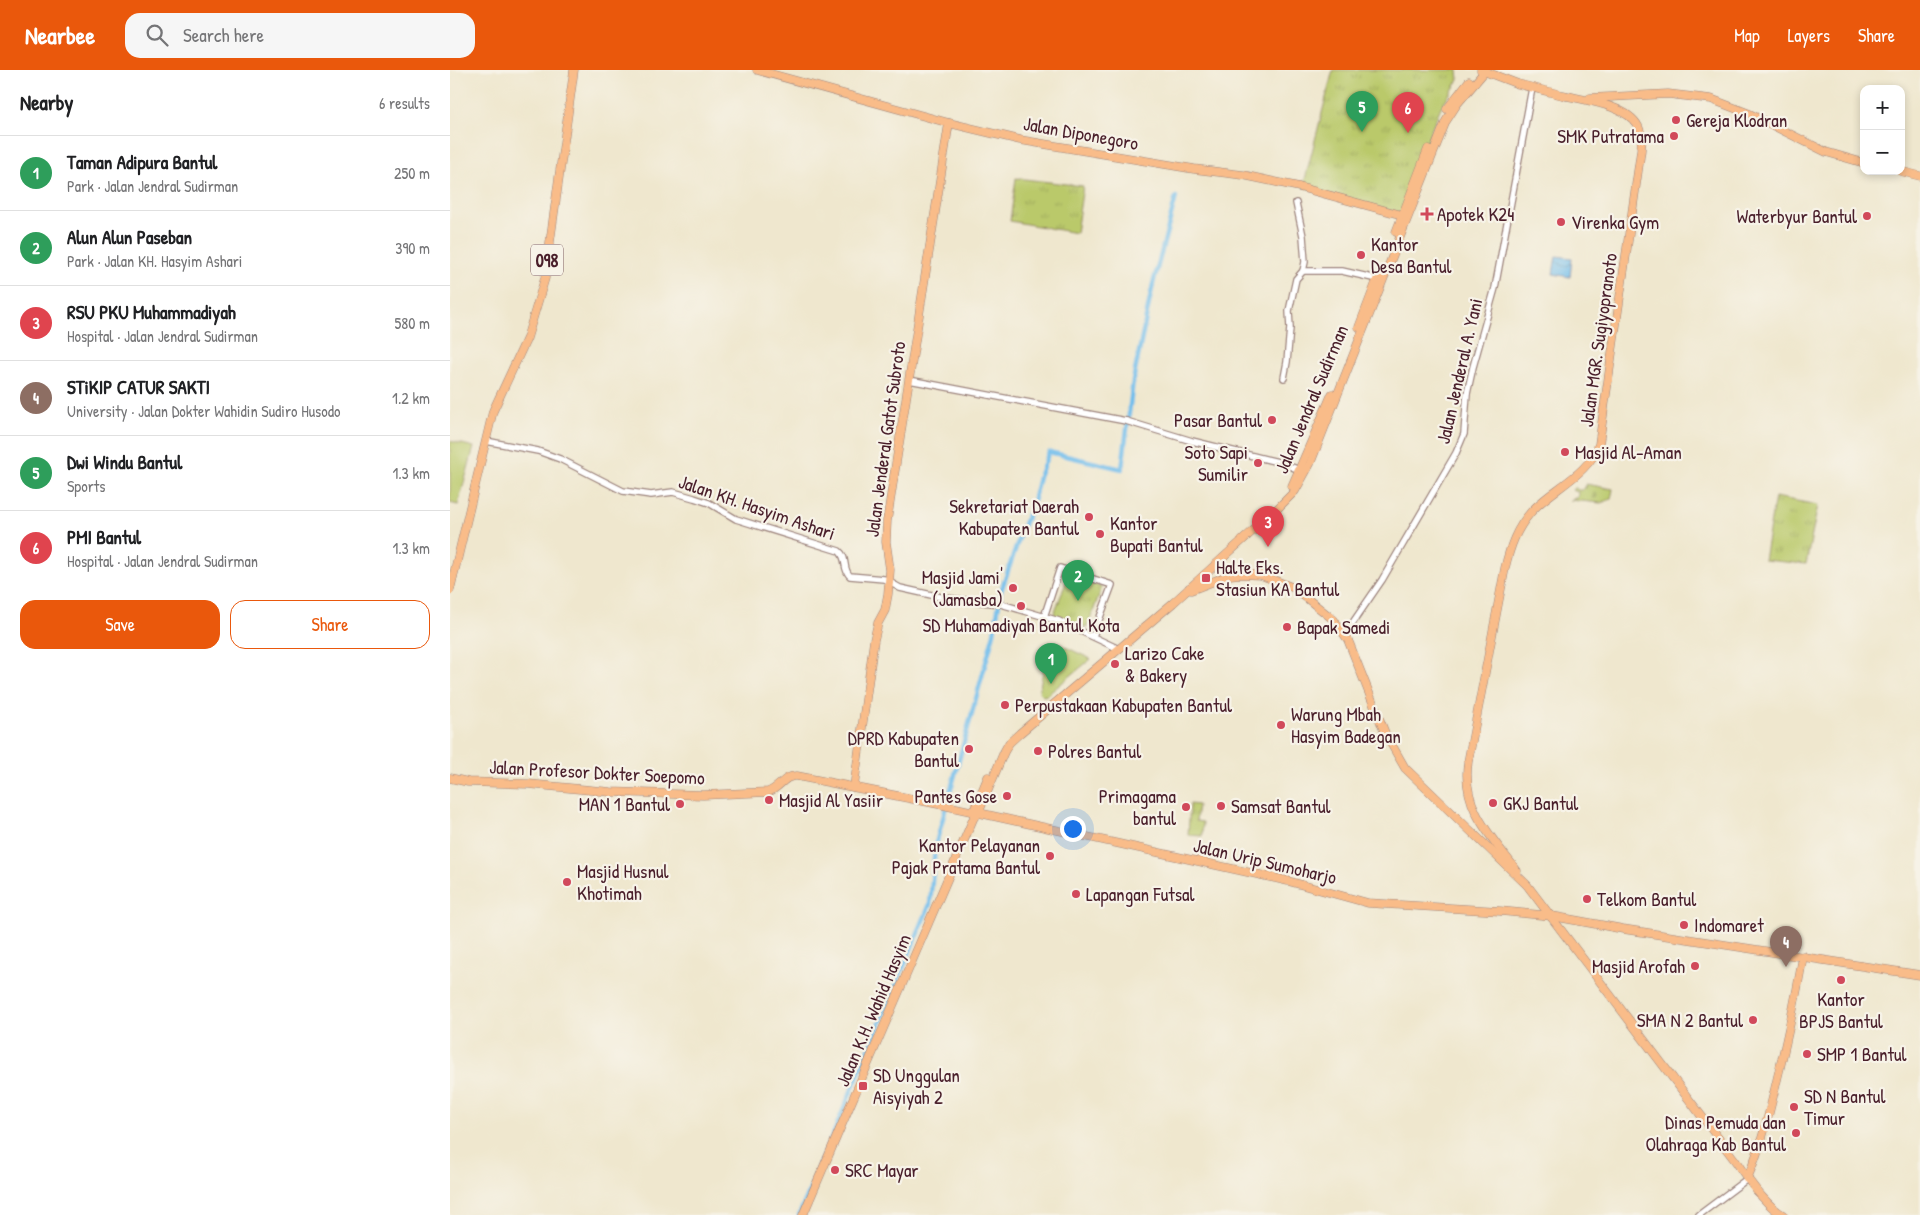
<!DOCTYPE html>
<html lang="en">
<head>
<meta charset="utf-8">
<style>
  :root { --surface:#fff; --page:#f6f6f6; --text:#202124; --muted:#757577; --line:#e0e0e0; --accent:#ea580c }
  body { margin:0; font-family:"Patrick Hand",sans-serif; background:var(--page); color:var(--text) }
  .controls { position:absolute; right:15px; top:15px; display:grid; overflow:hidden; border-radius:10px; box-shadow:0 2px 8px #0003 }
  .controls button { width:45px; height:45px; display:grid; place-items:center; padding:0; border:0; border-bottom:1px solid var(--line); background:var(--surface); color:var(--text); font:25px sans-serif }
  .you { position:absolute; left:622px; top:758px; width:18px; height:18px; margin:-12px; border:4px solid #fff; border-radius:50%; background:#1a73e8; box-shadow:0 0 0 8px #1a73e833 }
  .badge { display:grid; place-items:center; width:32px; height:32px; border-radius:50%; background:var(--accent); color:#fff; font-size:16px; font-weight:700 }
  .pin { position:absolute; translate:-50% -41px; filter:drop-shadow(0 1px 2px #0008) }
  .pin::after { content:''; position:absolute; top:26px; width:18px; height:15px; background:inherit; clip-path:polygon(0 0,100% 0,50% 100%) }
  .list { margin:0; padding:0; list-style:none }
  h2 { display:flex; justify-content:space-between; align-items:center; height:65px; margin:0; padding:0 20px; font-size:21px }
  h2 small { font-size:16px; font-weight:400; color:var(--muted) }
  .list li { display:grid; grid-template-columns:32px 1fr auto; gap:15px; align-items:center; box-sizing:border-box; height:75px; padding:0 20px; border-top:1px solid var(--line) }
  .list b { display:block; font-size:19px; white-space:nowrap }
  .list p { margin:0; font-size:16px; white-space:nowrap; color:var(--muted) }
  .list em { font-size:16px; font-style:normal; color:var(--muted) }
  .actions { display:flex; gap:10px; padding:15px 20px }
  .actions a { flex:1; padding:11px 0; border:1px solid var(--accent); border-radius:15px; text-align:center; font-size:18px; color:var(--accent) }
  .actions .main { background:var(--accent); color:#fff }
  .icon { flex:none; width:28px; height:28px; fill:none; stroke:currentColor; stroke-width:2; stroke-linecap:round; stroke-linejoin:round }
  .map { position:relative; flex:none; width:1470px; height:1145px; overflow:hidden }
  header { display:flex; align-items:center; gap:30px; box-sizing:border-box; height:70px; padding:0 25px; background:var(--accent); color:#fff }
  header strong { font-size:24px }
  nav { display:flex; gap:28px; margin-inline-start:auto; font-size:18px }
  .search { width:350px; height:45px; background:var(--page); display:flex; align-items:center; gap:12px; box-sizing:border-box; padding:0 18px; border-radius:15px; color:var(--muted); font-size:19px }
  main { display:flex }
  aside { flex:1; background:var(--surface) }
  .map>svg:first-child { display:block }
</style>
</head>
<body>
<header>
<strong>Nearbee</strong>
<div class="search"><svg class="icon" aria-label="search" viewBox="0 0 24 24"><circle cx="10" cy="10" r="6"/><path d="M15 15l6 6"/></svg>Search here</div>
<nav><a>Map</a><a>Layers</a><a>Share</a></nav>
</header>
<main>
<aside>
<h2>Nearby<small>6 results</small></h2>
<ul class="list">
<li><span class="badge" style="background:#2e9e5b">1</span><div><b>Taman Adipura Bantul</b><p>Park · Jalan Jendral Sudirman</p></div><em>250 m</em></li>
<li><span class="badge" style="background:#2e9e5b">2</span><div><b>Alun Alun Paseban</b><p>Park · Jalan KH. Hasyim Ashari</p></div><em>390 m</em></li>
<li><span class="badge" style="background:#e0444e">3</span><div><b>RSU PKU Muhammadiyah</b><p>Hospital · Jalan Jendral Sudirman</p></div><em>580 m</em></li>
<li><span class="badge" style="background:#8d6e63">4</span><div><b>STiKIP CATUR SAKTI</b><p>University · Jalan Dokter Wahidin Sudiro Husodo</p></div><em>1.2 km</em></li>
<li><span class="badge" style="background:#2e9e5b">5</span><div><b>Dwi Windu Bantul</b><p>Sports</p></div><em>1.3 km</em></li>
<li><span class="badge" style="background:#e0444e">6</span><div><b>PMI Bantul</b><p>Hospital · Jalan Jendral Sudirman</p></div><em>1.3 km</em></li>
</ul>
<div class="actions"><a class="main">Save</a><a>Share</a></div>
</aside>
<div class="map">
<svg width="1470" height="1145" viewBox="0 0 1470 1145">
  <defs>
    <pattern id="cemetery-stones" width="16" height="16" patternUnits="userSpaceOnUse" patternTransform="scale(1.25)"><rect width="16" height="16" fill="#bac96b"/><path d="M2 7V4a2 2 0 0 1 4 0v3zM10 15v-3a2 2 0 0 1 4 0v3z" fill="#a1ac5d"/></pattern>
    <pattern id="park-tufts" width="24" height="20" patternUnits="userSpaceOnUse" patternTransform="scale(1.25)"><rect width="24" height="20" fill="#bac96b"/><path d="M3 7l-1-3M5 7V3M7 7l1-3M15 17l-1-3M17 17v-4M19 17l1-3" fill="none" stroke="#a1ac5d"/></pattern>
    <pattern id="water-waves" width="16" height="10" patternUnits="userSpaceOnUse" patternTransform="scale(1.25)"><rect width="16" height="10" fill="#72beec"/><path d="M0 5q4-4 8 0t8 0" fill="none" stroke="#609abf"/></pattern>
  </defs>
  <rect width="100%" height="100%" fill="#f7f3e8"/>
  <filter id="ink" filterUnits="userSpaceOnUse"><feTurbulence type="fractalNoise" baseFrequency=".02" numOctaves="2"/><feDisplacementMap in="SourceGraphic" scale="10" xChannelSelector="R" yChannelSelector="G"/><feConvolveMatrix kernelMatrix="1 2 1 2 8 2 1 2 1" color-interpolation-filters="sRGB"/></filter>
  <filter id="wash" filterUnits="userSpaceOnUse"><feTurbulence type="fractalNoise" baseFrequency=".0096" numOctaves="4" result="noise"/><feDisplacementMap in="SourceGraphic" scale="20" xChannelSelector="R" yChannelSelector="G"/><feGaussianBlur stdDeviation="1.12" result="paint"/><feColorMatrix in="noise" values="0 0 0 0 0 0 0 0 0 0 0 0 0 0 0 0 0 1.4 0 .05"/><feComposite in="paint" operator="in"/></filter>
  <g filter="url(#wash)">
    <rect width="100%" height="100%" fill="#efe7ce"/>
    <!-- green -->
    <g fill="#bac96b" stroke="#82744b">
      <path d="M0 371 24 377 8 435 0 433Z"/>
      <path d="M605 572 641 589 597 625 593 626 589 622 593 601Z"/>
    </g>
    <!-- cemetery -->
    <path fill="url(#cemetery-stones)" stroke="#82744b" d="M1136 414 1163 419 1161 429 1151 433 1120 430 1128 427V422L1122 420 1125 417 1128 420H1132Z"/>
    <!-- park -->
    <g fill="url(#park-tufts)" stroke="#82744b">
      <path d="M883 0H1008L1009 10 991 37 980 63 952 144 853 117Z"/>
      <path d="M566 108 633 116 626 163 560 151Z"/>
      <path d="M1325 427 1368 435 1356 494 1314 490Z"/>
      <path d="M619 505 652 517 637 558 603 546Z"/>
      <path d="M740 734 748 735 746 751 753 752 752 766 738 765Z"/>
    </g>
    <!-- water -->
    <path fill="url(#water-waves)" stroke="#5e6e8c" d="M1106 186 1122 188 1120 207 1103 204Z"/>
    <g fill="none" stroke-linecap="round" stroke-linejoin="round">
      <!-- canal -->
      <path stroke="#72beec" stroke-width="4.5" d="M349 1145 480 834 485 777 544 563 551 521 574 454 582 436 589 407 599 382 672 399 683 311 703 214 726 127"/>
    </g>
  </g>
  <g filter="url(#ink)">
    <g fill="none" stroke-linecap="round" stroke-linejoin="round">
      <defs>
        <g id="minor">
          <path d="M853 201H892L927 209"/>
          <path d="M834 308 837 292 840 258 839 241 846 209 853 201 855 192 853 166 846 133"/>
          <path d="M459 310 676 351"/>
          <path d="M676 351 742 371 828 392 850 400"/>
          <path d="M36 371 88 381 110 389 173 421 201 425 223 422 244 428 259 433 286 449 389 481C398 488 392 499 400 506L434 509 450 518 495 528 551 534 609 551 669 579"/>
          <path d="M594 547 610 498 662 515 643 566"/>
          <path d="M895 564 932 510 1006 383 1014 364 1017 324 1023 297 1045 218 1082 18"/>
          <path d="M1249 1145 1297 1109"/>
        </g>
        <g id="major">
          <path d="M307 0 499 53 570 70 744 99 793 105 849 117 952 145"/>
          <path d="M1031 0 1068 14 1116 26"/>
          <path d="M1140 28 1218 24 1261 29 1300 44 1376 82 1414 93"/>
          <path d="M997 39 1019 11"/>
          <path d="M1450 101 1470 106"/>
          <path d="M946 162 978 79"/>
          <path d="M909 257 929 205"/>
          <path d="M842 416 882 324"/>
          <path d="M739 518 741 520 780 505 790 504 811 505 844 518 884 550 898 570 935 663 955 698 1077 815 1287 1093C1298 1110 1315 1135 1333 1145"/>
          <path d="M0 520 43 341 77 268 95 208 124 0"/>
          <path d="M0 708 18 712 78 714 161 722 253 725 318 722C330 718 334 705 347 706L493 735 838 811 918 833 1050 841 1102 846 1173 859 1470 905"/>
          <path d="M404 717 424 570 428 553 435 540 438 524 440 500 436 472 437 451 499 53"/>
          <path d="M523 743 538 707"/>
          <path d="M1067 801C1042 767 1011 738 1018 692L1055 498C1060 477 1066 459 1081 442 1100 420 1140 404 1149 374L1191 80C1192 72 1192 64 1188 56 1177 35 1134 30 1113 25"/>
          <path d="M1297 1109C1311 1077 1319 1044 1327 1010 1337 969 1346 928 1353 886"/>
          <path d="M353 1145 524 747 528 744 554 682 559 673 570 663 723 533 826 440 845 421 860 394 996 51 1007 34 1036 0"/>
        </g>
      </defs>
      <!-- minor casing -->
      <use href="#minor" stroke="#9c837c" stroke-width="8"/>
      <!-- major casing -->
      <use href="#major" stroke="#9c837c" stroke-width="9"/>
      <!-- minor -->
      <use href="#minor" stroke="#fff" stroke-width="5.5"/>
      <!-- major -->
      <use href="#major" stroke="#f9bc89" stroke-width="8"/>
    </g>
  </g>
  <!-- markers -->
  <g fill="#d1495b" stroke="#f7f3e8" stroke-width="2">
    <circle cx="1226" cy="50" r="5"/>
    <circle cx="1224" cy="66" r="5"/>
    <path d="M974.5 136.5h5v5h5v5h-5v5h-5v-5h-5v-5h5z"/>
    <circle cx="1417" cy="146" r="5"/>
    <circle cx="1111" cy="152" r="5"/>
    <circle cx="911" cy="185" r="5"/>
    <circle cx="822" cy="350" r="5"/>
    <circle cx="1115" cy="382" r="5"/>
    <circle cx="808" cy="393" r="5"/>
    <circle cx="639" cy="447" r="5"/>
    <circle cx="650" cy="464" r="5"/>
    <rect x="751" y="503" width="10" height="10" rx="2.5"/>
    <circle cx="563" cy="518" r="5"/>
    <circle cx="571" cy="536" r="5"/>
    <circle cx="837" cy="557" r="5"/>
    <circle cx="665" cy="594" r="5"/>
    <circle cx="555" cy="635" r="5"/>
    <circle cx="831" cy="655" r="5"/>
    <circle cx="519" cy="679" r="5"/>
    <circle cx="588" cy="681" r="5"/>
    <circle cx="557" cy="726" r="5"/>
    <circle cx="319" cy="730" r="5"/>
    <circle cx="1043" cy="733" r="5"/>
    <circle cx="230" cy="734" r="5"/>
    <circle cx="771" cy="736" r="5"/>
    <circle cx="736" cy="737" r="5"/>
    <circle cx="600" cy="786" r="5"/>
    <circle cx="117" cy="812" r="5"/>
    <circle cx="626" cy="824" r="5"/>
    <circle cx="1137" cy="829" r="5"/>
    <circle cx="1234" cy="855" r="5"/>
    <circle cx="1245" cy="896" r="5"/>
    <circle cx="1391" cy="910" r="5"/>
    <circle cx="1303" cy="950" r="5"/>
    <circle cx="1357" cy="984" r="5"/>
    <rect x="408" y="1011" width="10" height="10" rx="2.5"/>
    <circle cx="1344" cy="1037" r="5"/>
    <circle cx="1346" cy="1063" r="5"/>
    <circle cx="385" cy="1100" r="5"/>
  </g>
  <g text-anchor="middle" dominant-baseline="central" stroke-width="4.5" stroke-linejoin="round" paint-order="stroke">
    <!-- shield labels -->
    <rect fill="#f7f3e8" stroke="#7e5f64" stroke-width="1" x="81" y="174.5" width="32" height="31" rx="4"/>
    <g font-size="18" font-weight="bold" fill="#4a1f2b">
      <text x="97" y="190">098</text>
    </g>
    <!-- poi labels -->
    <g font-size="19" fill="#4a1f2b" stroke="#f7f3e8" text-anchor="start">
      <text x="1236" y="50">Gereja Klodran</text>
      <text x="1214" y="66" text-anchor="end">SMK Putratama</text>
      <text x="987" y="144">Apotek K24</text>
      <text x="1407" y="146" text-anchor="end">Waterbyur Bantul</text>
      <text x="1121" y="152">Virenka Gym</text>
      <text x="921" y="174">Kantor<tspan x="921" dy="22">Desa Bantul</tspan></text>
      <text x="812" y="350" text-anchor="end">Pasar Bantul</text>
      <text x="798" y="382" text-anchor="end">Soto Sapi<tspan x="798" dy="22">Sumilir</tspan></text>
      <text x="1125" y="382">Masjid Al-Aman</text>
      <text x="629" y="436" text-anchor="end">Sekretariat Daerah<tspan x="629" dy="22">Kabupaten Bantul</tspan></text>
      <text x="660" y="453">Kantor<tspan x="660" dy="22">Bupati Bantul</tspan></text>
      <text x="766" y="497">Halte Eks.<tspan x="766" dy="22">Stasiun KA Bantul</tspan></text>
      <text x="553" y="507" text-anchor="end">Masjid Jami'<tspan x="553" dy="22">(Jamasba)</tspan></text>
      <text x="571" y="555" text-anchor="middle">SD Muhamadiyah Bantul Kota</text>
      <text x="847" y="557">Bapak Samedi</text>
      <text x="675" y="583">Larizo Cake<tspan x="675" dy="22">&amp; Bakery</tspan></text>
      <text x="565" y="635">Perpustakaan Kabupaten Bantul</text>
      <text x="841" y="644">Warung Mbah<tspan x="841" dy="22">Hasyim Badegan</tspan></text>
      <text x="509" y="668" text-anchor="end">DPRD Kabupaten<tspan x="509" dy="22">Bantul</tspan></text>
      <text x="598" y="681">Polres Bantul</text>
      <text x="547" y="726" text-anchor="end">Pantes Gose</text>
      <text x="726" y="726" text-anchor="end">Primagama<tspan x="726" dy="22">bantul</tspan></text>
      <text x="329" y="730">Masjid Al Yasiir</text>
      <text x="1053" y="733">GKJ Bantul</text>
      <text x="220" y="734" text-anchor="end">MAN 1 Bantul</text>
      <text x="781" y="736">Samsat Bantul</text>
      <text x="590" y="775" text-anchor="end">Kantor Pelayanan<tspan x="590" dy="22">Pajak Pratama Bantul</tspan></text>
      <text x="127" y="801">Masjid Husnul<tspan x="127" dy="22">Khotimah</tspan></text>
      <text x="636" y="824">Lapangan Futsal</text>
      <text x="1147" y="829">Telkom Bantul</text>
      <text x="1244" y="855">Indomaret</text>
      <text x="1235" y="896" text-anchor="end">Masjid Arofah</text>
      <text x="1391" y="929" text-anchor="middle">Kantor<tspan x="1391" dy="22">BPJS Bantul</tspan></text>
      <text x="1293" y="950" text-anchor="end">SMA N 2 Bantul</text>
      <text x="1367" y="984">SMP 1 Bantul</text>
      <text x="423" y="1005">SD Unggulan<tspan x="423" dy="22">Aisyiyah 2</tspan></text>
      <text x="1354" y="1026">SD N Bantul<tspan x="1354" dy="22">Timur</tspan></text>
      <text x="1336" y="1052" text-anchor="end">Dinas Pemuda dan<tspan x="1336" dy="22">Olahraga Kab Bantul</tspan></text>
      <text x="395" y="1100">SRC Mayar</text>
    </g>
    <!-- street labels -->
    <g font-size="19" fill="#4a1f2b" stroke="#f7f3e8">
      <text transform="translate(631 63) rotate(10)">Jalan Diponegoro</text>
      <text transform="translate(1148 270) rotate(-82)">Jalan MGR. Sugiyopranoto</text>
      <text transform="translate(1009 301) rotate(-77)">Jalan Jenderal A. Yani</text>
      <text transform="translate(861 329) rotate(-67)">Jalan Jendral Sudirman</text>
      <text transform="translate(435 369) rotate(-82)">Jalan Jenderal Gatot Subroto</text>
      <text transform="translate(307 437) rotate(19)">Jalan KH. Hasyim Ashari</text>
      <text transform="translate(147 702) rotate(3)">Jalan Profesor Dokter Soepomo</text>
      <text transform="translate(815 791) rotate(13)">Jalan Urip Sumoharjo</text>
      <text transform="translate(423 940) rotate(-67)">Jalan K.H. Wahid Hasyim</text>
    </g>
  </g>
</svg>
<div class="controls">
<button>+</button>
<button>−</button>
</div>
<div class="you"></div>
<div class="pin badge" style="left:601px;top:614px;background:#2e9e5b">1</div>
<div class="pin badge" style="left:628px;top:531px;background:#2e9e5b">2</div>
<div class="pin badge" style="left:818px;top:477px;background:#e0444e">3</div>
<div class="pin badge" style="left:1336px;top:897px;background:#8d6e63">4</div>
<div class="pin badge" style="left:912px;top:62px;background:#2e9e5b">5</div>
<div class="pin badge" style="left:958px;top:63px;background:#e0444e">6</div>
</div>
</main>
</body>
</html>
